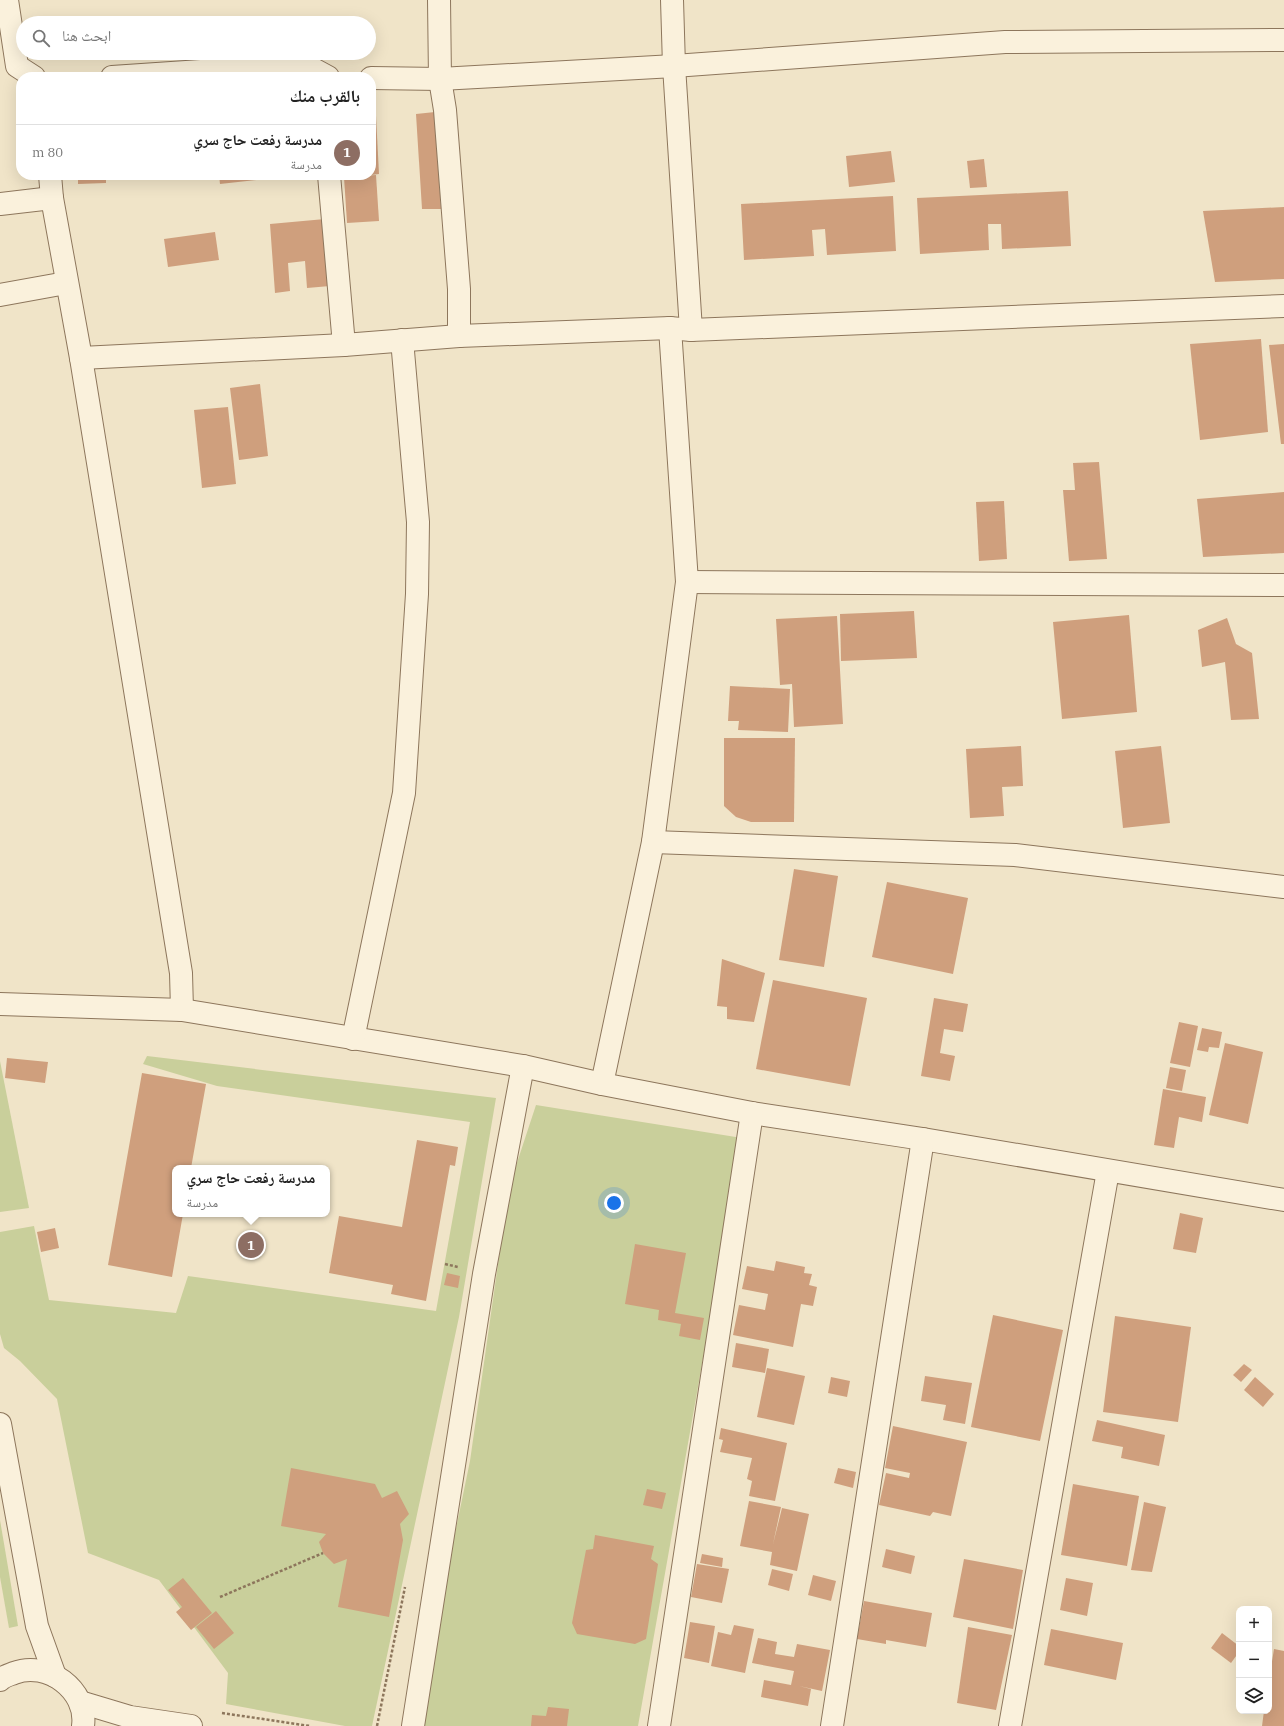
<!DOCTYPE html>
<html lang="ar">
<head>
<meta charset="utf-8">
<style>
  :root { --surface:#fff; --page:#f2f2f2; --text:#222; --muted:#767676; --line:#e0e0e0; --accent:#9e2a2b }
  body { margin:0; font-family:"IBM Plex Serif","Noto Naskh Arabic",serif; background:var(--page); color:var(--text); direction:rtl }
  .controls { position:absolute; right:12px; bottom:12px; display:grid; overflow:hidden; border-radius:8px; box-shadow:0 4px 16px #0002 }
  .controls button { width:36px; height:36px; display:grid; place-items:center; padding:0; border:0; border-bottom:1px solid var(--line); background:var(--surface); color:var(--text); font:20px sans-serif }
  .you { position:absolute; left:614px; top:1203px; width:14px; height:14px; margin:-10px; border:3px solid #fff; border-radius:50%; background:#1a73e8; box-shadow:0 0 0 6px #1a73e833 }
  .badge { display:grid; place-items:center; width:26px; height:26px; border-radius:50%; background:var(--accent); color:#fff; font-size:13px; font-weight:700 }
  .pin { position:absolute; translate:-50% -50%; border:2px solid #fff; box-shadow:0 1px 4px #0006 }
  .popup { position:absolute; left:172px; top:1165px; width:158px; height:52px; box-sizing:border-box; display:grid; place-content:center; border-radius:8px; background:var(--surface); filter:drop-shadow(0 1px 3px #0005); font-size:13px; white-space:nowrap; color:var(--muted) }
  .popup b { font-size:15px; color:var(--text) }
  .popup::after { content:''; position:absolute; left:50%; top:100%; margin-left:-8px; border:8px solid transparent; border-top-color:var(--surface) }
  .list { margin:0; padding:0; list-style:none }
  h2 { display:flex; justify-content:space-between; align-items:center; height:52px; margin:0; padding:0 16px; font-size:17px }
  h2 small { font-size:13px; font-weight:400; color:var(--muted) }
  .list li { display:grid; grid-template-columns:26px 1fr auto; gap:12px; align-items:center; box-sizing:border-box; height:56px; padding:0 16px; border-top:1px solid var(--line) }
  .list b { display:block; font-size:15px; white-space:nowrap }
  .list p { margin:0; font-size:13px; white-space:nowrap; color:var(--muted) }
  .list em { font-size:13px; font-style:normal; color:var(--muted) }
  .icon { flex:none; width:22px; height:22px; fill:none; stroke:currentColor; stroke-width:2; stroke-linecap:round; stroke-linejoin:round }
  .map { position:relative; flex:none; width:1284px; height:1726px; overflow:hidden; direction:ltr }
  .search { position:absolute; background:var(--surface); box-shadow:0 4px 16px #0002; left:16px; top:16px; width:360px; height:44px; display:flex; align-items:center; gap:10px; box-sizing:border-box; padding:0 14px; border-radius:22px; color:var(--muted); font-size:15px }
  .panel { position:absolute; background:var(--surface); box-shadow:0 4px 16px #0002; left:16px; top:72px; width:360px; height:108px; border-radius:16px; direction:rtl }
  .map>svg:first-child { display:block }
</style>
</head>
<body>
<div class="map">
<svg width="1284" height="1726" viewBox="0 0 1284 1726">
  <rect width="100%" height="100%" fill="#f0e4c8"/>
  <!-- green -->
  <g fill="#c9cf9b">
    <path d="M147 1056 496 1098 459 1317 372 1726H345L226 1704 228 1673 159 1580 88 1553 57 1399 20 1361 4 1348 0 1334V1232L34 1226 49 1300 176 1313 188 1276 436 1311 470 1122 217 1086 143 1064Z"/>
    <path d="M0 1061 29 1208 0 1212Z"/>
    <path d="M536 1105 742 1138 638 1726H421L435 1630 470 1461 509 1187Z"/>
    <path d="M0 1520 18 1626 9 1628 0 1577Z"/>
  </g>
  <!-- building -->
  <g fill="#cf9f7d">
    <path d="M435 112 441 209H422L416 114Z"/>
    <path d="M371 116H376L379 174 371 175Z"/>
    <path d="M891 151 895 182 849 187 846 156Z"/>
    <path d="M984 159 987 187 970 188 967 161Z"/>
    <path d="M78 175H106V183L78 184Z"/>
    <path d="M219 175H283L284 177 220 184Z"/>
    <path d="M376 175 379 221 347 223 344 177Z"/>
    <path d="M1068 191 1071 246 1002 249 1001 224H988L989 250 920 254 917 198Z"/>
    <path d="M893 196 896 251 827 255 825 229 812 230 814 256 744 260 741 204Z"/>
    <path d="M1284 207V279L1215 282 1203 211Z"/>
    <path d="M325 219 330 286 307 288 305 261 288 263 290 291 275 293 270 224Z"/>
    <path d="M215 232 219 260 168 267 164 239Z"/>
    <path d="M1261 339 1268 432 1200 440 1190 344Z"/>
    <path d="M1284 344V444H1281L1269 345Z"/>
    <path d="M260 384 268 456 239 460 230 388Z"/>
    <path d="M228 407 236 484 202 488 194 410Z"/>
    <path d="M1099 462 1107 559 1069 561 1063 490H1075L1073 463Z"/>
    <path d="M1284 492V553L1203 557 1197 499Z"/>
    <path d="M1004 501 1007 559 979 561 976 502Z"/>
    <path d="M914 611 917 658 841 661 840 614Z"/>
    <path d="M1129 615 1137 712 1062 719 1053 622Z"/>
    <path d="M837 616 843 724 794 727 792 684 780 685 776 619Z"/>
    <path d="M1227 618 1236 644 1252 653 1259 719 1231 720 1225 662 1202 667 1198 630Z"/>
    <path d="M730 686 790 689 788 732 738 730 739 721H728Z"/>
    <path d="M724 738H795L794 822H751L736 817 724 806Z"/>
    <path d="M1021 746 1023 786 1002 787 1004 816 970 818 966 749Z"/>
    <path d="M1161 746 1170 823 1123 828 1115 751Z"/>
    <path d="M794 869 838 876 824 967 779 960Z"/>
    <path d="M887 882 968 898 953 974 872 957Z"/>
    <path d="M722 959 765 973 754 1022 727 1019V1007L717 1006Z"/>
    <path d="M773 980 867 998 850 1086 756 1069Z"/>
    <path d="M934 998 968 1004 963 1032 944 1029 940 1053 955 1056 950 1081 921 1076Z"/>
    <path d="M1179 1022 1198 1026 1190 1067 1170 1063Z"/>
    <path d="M1202 1028 1222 1032 1219 1048 1209 1047 1208 1052 1197 1050Z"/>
    <path d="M1225 1043 1263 1052 1248 1124 1209 1115Z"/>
    <path d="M7 1058 48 1062 45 1083 5 1078Z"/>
    <path d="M1170 1067 1186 1070 1182 1091 1166 1088Z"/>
    <path d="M142 1073 206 1084 191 1168H175V1214H183L172 1277 108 1265Z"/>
    <path d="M1163 1089 1206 1097 1202 1122 1179 1117 1174 1148 1154 1145Z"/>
    <path d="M417 1140 458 1147 455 1166 450 1165 426 1301 391 1294 393 1285 329 1273 339 1216 402 1227Z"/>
    <path d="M1180 1213 1203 1218 1196 1253 1173 1249Z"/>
    <path d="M55 1228 59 1248 41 1252 37 1232Z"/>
    <path d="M635 1244 686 1253 675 1313 704 1318 700 1340 679 1336 681 1324 658 1320 659 1310 625 1304Z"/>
    <path d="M776 1261 805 1267 804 1273 812 1274 809 1285 817 1287 813 1306 801 1304 793 1347 733 1335 739 1305 765 1310 768 1294 742 1289 747 1266 774 1271Z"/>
    <path d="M447 1273 460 1276 458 1288 444 1285Z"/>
    <path d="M993 1315 1063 1330 1040 1441 971 1427Z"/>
    <path d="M1115 1316 1191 1327 1178 1422 1103 1412Z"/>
    <path d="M736 1343 769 1349 765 1373 732 1367Z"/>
    <path d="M1244 1364 1252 1370 1241 1382 1233 1375Z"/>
    <path d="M767 1368 805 1376 794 1425 757 1417Z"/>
    <path d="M925 1376 972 1383 965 1424 943 1420 946 1405 921 1401Z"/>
    <path d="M831 1377 850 1381 847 1397 828 1393Z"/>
    <path d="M1255 1377 1274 1394 1263 1407 1244 1390Z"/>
    <path d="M1097 1420 1165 1435 1159 1466 1121 1458 1123 1447 1092 1441Z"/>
    <path d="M893 1426 967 1442 951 1516 933 1512 930 1516 879 1505 886 1473 909 1478 910 1473 885 1468Z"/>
    <path d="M721 1428 787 1443 775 1501 749 1496 752 1481 747 1479 752 1458 720 1452 723 1440 719 1439Z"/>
    <path d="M291 1468 375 1484 382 1498 397 1491 409 1514 400 1524 403 1540 389 1617 338 1607 347 1559 334 1564 323 1553 319 1542 326 1534 281 1526Z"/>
    <path d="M838 1468 856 1472 853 1488 834 1483Z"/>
    <path d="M1073 1484 1139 1496 1127 1566 1061 1555Z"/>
    <path d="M647 1489 666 1493 662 1509 643 1505Z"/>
    <path d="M749 1501 781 1507 773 1544 782 1508 809 1514 797 1571 770 1565 772 1552 740 1546Z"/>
    <path d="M1144 1502 1166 1507 1152 1572 1131 1570Z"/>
    <path d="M595 1535 654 1546 651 1559 658 1564 646 1639 635 1644 577 1634 572 1623 586 1550 593 1549Z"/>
    <path d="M886 1549 915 1556 911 1574 882 1567Z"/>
    <path d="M702 1554 723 1558 722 1567 700 1563Z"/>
    <path d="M964 1559 1023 1570 1013 1629 953 1617Z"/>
    <path d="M697 1564 729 1569 722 1603 691 1597Z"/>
    <path d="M772 1569 793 1574 789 1591 768 1585Z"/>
    <path d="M813 1575 836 1581 831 1601 808 1595Z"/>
    <path d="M183 1578 212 1613 191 1630 176 1612 182 1607 168 1590Z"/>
    <path d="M1066 1578 1093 1583 1087 1616 1060 1610Z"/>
    <path d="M864 1601 932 1613 926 1647 886 1640V1644L857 1639Z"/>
    <path d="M216 1611 234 1633 214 1649 196 1627Z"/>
    <path d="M690 1622 715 1626 709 1663 684 1658Z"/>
    <path d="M734 1625 754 1629 745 1673 711 1666 718 1632 731 1635Z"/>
    <path d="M968 1627 1012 1635 996 1710 957 1703Z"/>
    <path d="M1051 1629 1123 1643 1116 1680 1044 1665Z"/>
    <path d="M1222 1633 1239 1646V1652L1231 1663 1211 1648Z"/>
    <path d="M758 1638 777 1642 775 1654 794 1657 797 1644 830 1650 822 1691 799 1686 811 1689 808 1706 761 1697 764 1680 791 1685 794 1671 752 1663Z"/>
    <path d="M1274 1649 1284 1651V1726H1262L1264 1711H1269V1680Z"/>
    <path d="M548 1707 569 1709 567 1726H531L532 1715 546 1716Z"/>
  </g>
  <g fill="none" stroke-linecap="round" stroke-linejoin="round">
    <defs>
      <g id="minor">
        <path d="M7 0 17 66 34 77"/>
        <path d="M439 0 440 79 445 110 459 289V336"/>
        <path d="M672 0 674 66 691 330"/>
        <path d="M112 77 304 64 328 77"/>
        <path d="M371 78 440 79 674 66 1005 42 1284 40"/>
        <path d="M50 175 52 198 81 358 181 973 182 1010"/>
        <path d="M329 175 344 345"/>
        <path d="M0 204 52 198"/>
        <path d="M0 295 66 283"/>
        <path d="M81 358 344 345 459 336 670 328 691 330 1284 306"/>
        <path d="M687 582 1284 585"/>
        <path d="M653 842 1015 855 1284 887"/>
        <path d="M0 1004 182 1010 523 1066 602 1084 752 1113 923 1139 1284 1200"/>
        <path d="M353 1039 404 793 417 594 418 522 402 340"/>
        <path d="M602 1084 653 842 687 582 670 328"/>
        <path d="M0 1424 37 1626 55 1676"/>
        <path d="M0 1680C4 1676 9 1675 14 1673 47 1660 88 1690 83 1726"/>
        <path d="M80 1702 130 1717 191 1726"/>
        <path d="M413 1726 484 1274 523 1066"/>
        <path d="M659 1726 752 1113"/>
        <path d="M832 1726 923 1139"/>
        <path d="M1010 1726 1108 1171"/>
      </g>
    </defs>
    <!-- minor casing -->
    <use href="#minor" stroke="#8d765c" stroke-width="24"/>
    <!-- path -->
    <g stroke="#8d765c" stroke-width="2.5" stroke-dasharray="3 2" stroke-linecap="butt">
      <path d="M445 1264 458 1267"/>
      <path d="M220 1597 323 1553"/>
      <path d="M222 1713 310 1726"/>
      <path d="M377 1726 405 1587"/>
    </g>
    <!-- minor -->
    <use href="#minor" stroke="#faf1dc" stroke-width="22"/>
  </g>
</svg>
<div class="controls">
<button>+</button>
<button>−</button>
<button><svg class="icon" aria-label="layers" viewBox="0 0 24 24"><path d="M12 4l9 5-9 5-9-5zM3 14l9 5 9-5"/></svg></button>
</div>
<div class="you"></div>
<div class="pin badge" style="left:251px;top:1245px;background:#8d6e63">1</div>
<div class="popup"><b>مدرسة رفعت حاج سري</b>مدرسة</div>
<div class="search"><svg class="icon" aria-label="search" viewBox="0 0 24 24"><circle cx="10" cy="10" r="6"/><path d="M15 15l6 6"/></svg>ابحث هنا</div>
<section class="panel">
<h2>بالقرب منك<small></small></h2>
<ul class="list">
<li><span class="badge" style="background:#8d6e63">1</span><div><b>مدرسة رفعت حاج سري</b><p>مدرسة</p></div><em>80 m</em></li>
</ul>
</section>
</div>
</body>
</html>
